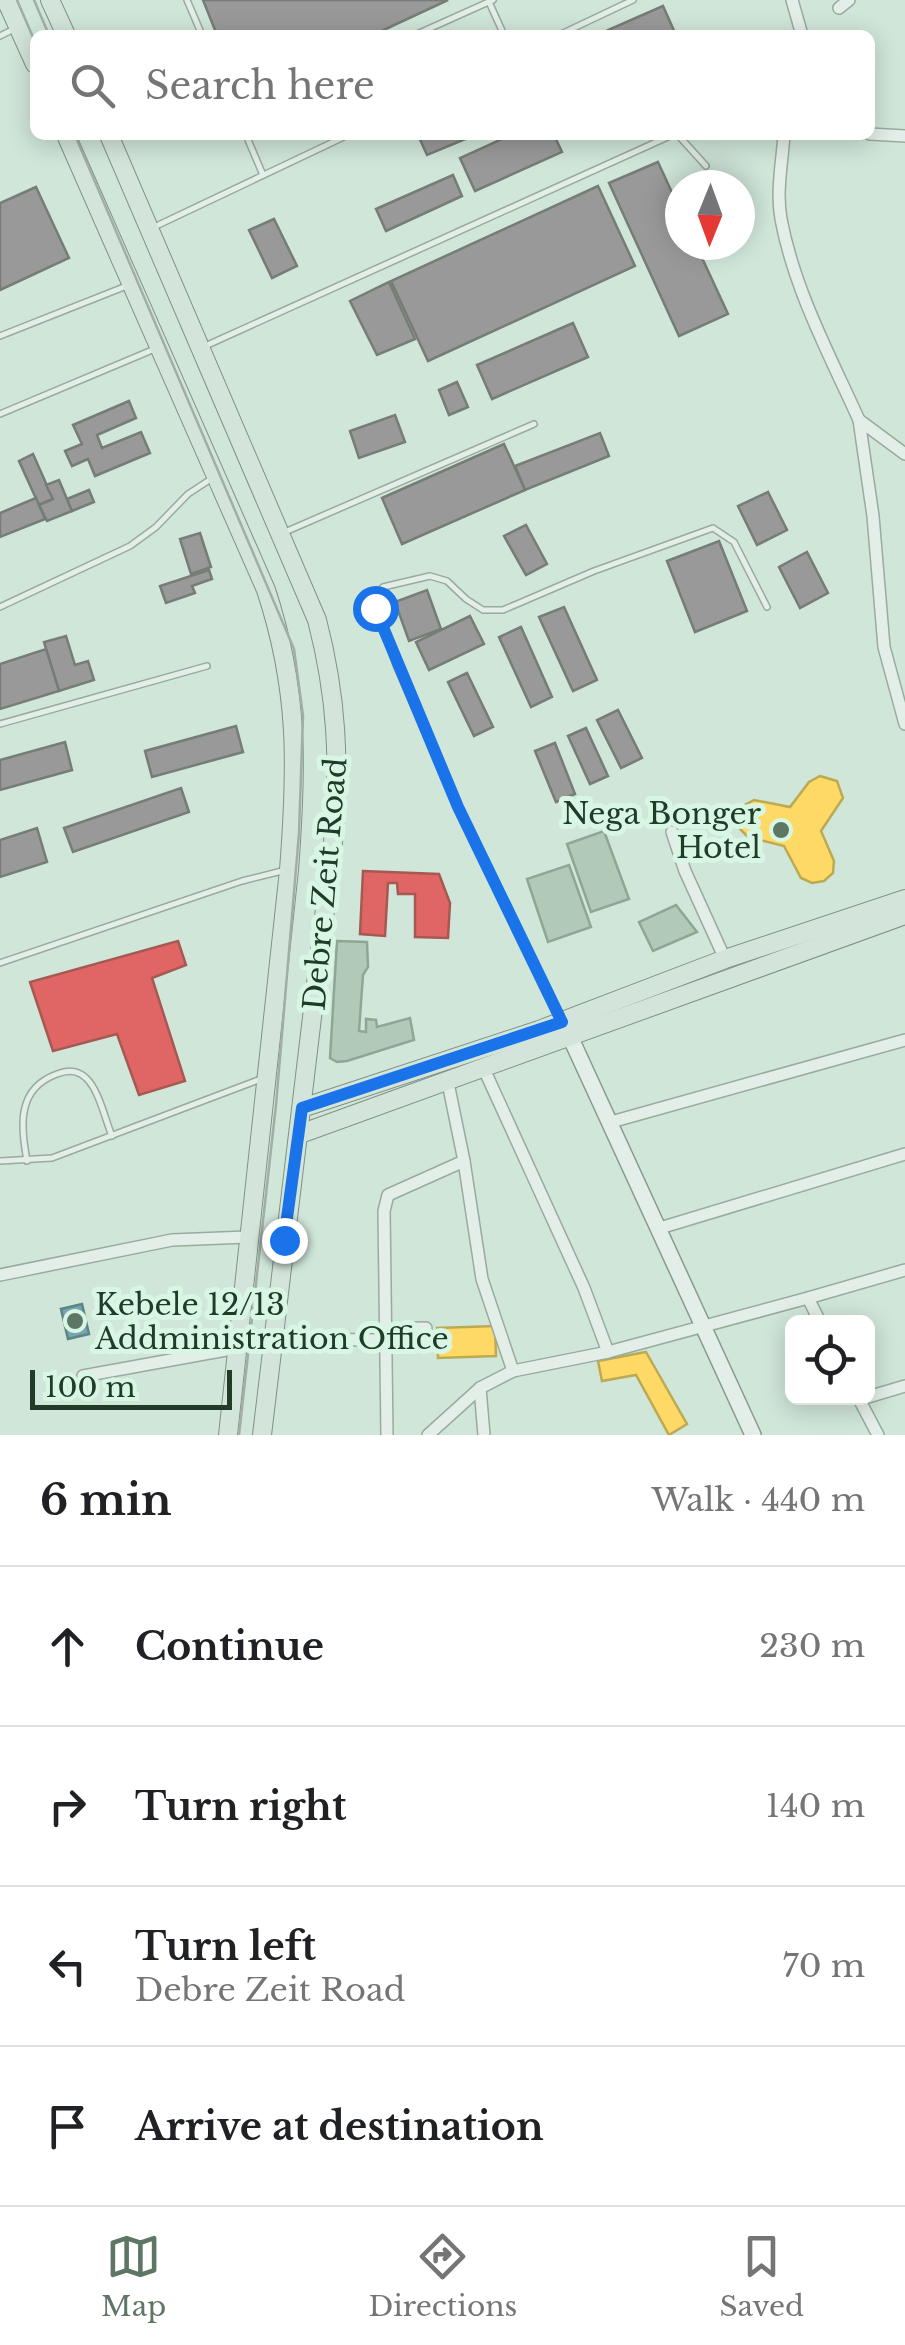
<!DOCTYPE html>
<html lang="en">
<head>
<meta charset="utf-8">
<style>
  :root { --surface:#fff; --page:#f6f6f6; --text:#202124; --muted:#757577; --line:#e0e0e0; --accent:#5e7765 }
  body { margin:0; font-family:"Libre Baskerville",serif; background:var(--page); color:var(--text) }
  .controls { position:absolute; right:30px; bottom:30px; display:grid; overflow:hidden; border-radius:15px; box-shadow:0 5px 25px #0003 }
  .controls button { width:90px; height:90px; display:grid; place-items:center; padding:0; border:0; border-bottom:2px solid var(--line); background:var(--surface); color:var(--text); font:50px sans-serif }
  .compass { position:absolute; left:665px; top:170px; width:90px; height:90px; border-radius:50%; background:var(--surface); box-shadow:0 5px 25px #0003; rotate:181deg }
  .scale { position:absolute; left:30px; bottom:25px; width:202px; box-sizing:border-box; padding-left:10px; border:5px solid #203b26; border-top:0; font-size:28px; line-height:35px; white-space:nowrap; color:#203b26; -webkit-text-stroke:8px #d8f6e4; paint-order:stroke }
  .stop { position:absolute; width:30px; height:30px; margin:-22px; border:8px solid #1a73e8; border-radius:50%; background:#fff }
  .stop.end { background:#1a73e8; border-color:#fff; box-shadow:0 2px 10px #0008 }
  .list { margin:0; padding:0; list-style:none }
  h2 { display:flex; justify-content:space-between; align-items:center; height:130px; margin:0; padding:0 40px; font-size:42px }
  h2 small { font-size:32px; font-weight:400; color:var(--muted) }
  .list li { display:grid; grid-template-columns:65px 1fr auto; gap:30px; align-items:center; box-sizing:border-box; height:160px; padding:0 40px; border-top:2px solid var(--line) }
  .list b { display:block; font-size:38px; white-space:nowrap }
  .list p { margin:0; font-size:32px; white-space:nowrap; color:var(--muted) }
  .list em { font-size:32px; font-style:normal; color:var(--muted) }
  .icon { flex:none; width:55px; height:55px; fill:none; stroke:currentColor; stroke-width:2; stroke-linecap:round; stroke-linejoin:round }
  .map { position:relative; flex:none; width:905px; height:1435px; overflow:hidden }
  .search { position:absolute; background:var(--surface); box-shadow:0 5px 25px #0003; left:30px; right:30px; top:30px; height:110px; display:flex; align-items:center; gap:25px; box-sizing:border-box; padding:0 35px; border-radius:15px; color:var(--muted); font-size:38px }
  .sheet { height:770px; background:var(--surface) }
  nav { display:flex; justify-content:space-around; align-items:center; box-sizing:border-box; height:140px; border-top:2px solid var(--line); background:var(--surface); font-size:28px; color:var(--muted) }
  nav a { display:grid; justify-items:center; gap:5px }
  nav .on { color:var(--accent) }
  .map>svg:first-child { display:block }
</style>
</head>
<body>
<div class="map">
<svg width="905" height="1435" viewBox="0 0 905 1435">
  <rect width="100%" height="100%" fill="#d0e6d9"/>
  <!-- homes -->
  <g fill="#ffd966" stroke="#bcaa53" stroke-width="2.5">
    <path d="M820 776 837 781 843 798 821 831 834 861 833 873 824 881 812 883 801 878 784 846 748 837 740 829 738 817 743 806 754 800 790 807 809 782Z"/>
    <path d="M495 1326 496 1356 438 1358 437 1328Z"/>
    <path d="M646 1352 687 1424 669 1435 636 1375 602 1381 598 1361Z"/>
  </g>
  <!-- shops -->
  <g fill="#e06666" stroke="#a65953" stroke-width="2.5">
    <path d="M363 871 439 874 450 903 448 938 415 937V894H398L397 883H388L385 936 360 934Z"/>
    <path d="M178 941 186 965 152 978 185 1081 139 1095 117 1034 53 1051 30 982Z"/>
  </g>
  <!-- public -->
  <path fill="#76a5af" stroke="#5c8586" stroke-width="2.5" d="M82 1304 89 1334 68 1339 61 1309Z"/>
  <!-- industry -->
  <g fill="#999" stroke="#757d76" stroke-width="2.5">
    <path d="M203 0H448L373 35H217Z"/>
    <path d="M663 6 676 35H611L608 30Z"/>
    <path d="M418 135H475L427 155Z"/>
    <path d="M511 135H554L562 152 475 191 460 158Z"/>
    <path d="M658 162 680 210V245H696L728 314 679 336 609 183Z"/>
    <path d="M453 175 462 196 386 231 376 209Z"/>
    <path d="M598 186 635 266 428 361 391 281Z"/>
    <path d="M36 187 69 258 0 290V203Z"/>
    <path d="M274 219 297 266 272 278 249 230Z"/>
    <path d="M389 282 415 339 377 355 350 301Z"/>
    <path d="M573 323 588 357 492 399 477 365Z"/>
    <path d="M457 382 468 407 449 415 439 390Z"/>
    <path d="M129 401 136 418 97 435 102 448 141 432 150 453 95 476 88 459 72 466 65 451 82 444 73 425Z"/>
    <path d="M395 415 405 442 359 458 350 431Z"/>
    <path d="M600 433 609 456 525 490 515 466Z"/>
    <path d="M504 444 525 490 402 544 382 498Z"/>
    <path d="M33 454 53 499 39 505 19 461Z"/>
    <path d="M59 480 72 511 47 521 39 505 53 499 46 485Z"/>
    <path d="M89 490 94 502 72 511 67 499Z"/>
    <path d="M768 492 787 530 757 545 738 506Z"/>
    <path d="M36 498 45 519 0 537V513Z"/>
    <path d="M526 525 547 564 526 575 504 536Z"/>
    <path d="M200 533 211 567 191 574 180 539Z"/>
    <path d="M719 541 747 611 695 632 667 561Z"/>
    <path d="M807 552 828 593 800 608 779 567Z"/>
    <path d="M209 570 212 579 192 586 195 593 166 603 160 586Z"/>
    <path d="M427 590 441 629 409 641 395 602Z"/>
    <path d="M564 607 597 680 573 691 539 617Z"/>
    <path d="M470 616 484 644 429 670 416 642Z"/>
    <path d="M521 627 552 697 531 707 499 637Z"/>
    <path d="M66 636 75 665 88 661 94 680 59 691 44 642Z"/>
    <path d="M46 649 59 691 0 709V664Z"/>
    <path d="M467 673 493 727 474 736 448 682Z"/>
    <path d="M618 710 642 758 621 768 597 720Z"/>
    <path d="M236 726 243 752 152 777 145 751Z"/>
    <path d="M586 728 608 776 590 784 568 736Z"/>
    <path d="M65 742 72 770 0 790V760Z"/>
    <path d="M555 743 575 794 556 802 535 751Z"/>
    <path d="M181 788 189 812 73 852 64 828Z"/>
    <path d="M37 828 47 862 0 877V840Z"/>
  </g>
  <!-- building -->
  <g fill="#b1cab7" stroke="#8fa694" stroke-width="2.5">
    <path d="M604 831 629 899 591 912 567 844Z"/>
    <path d="M569 865 591 927 548 942 527 879Z"/>
    <path d="M676 905 697 932 653 951 639 922Z"/>
    <path d="M337 941 367 942 368 967 363 975 359 1031 366 1032V1019L376 1020 377 1027 410 1018 414 1040 347 1061 337 1062 330 1058Z"/>
  </g>
  <g fill="none" stroke-linecap="round" stroke-linejoin="round">
    <defs>
      <g id="lane">
        <path d="M187 0 202 35"/>
        <path d="M489 2 504 35"/>
        <path d="M415 35 493 0"/>
        <path d="M559 35 633 0"/>
        <path d="M0 36 16 28"/>
        <path d="M246 135 263 175"/>
        <path d="M678 135 706 166"/>
        <path d="M152 228 348 135"/>
        <path d="M0 336 129 285"/>
        <path d="M203 347 672 135"/>
        <path d="M0 414 157 348"/>
        <path d="M285 532 534 424"/>
        <path d="M0 607 130 546 156 527 188 494 214 477"/>
        <path d="M0 724 207 666"/>
        <path d="M0 963 242 881 282 871"/>
        <path d="M560 1018 458 807 396 665 373 597 383 587 430 576 447 581 466 599 483 610H503L594 571 713 528 734 542 767 607"/>
        <path d="M0 1161 52 1158 261 1079"/>
        <path d="M27 1161C21 1126 16 1089 57 1074 67 1070 78 1070 86 1078 99 1090 105 1119 112 1136"/>
      </g>
      <g id="street">
        <path d="M792 0 802 35"/>
        <path d="M839 8 849 0"/>
        <path d="M870 134 905 136"/>
        <path d="M784 135C782 163 776 192 781 219 794 289 830 356 859 420"/>
        <path d="M905 454 859 420 873 516 884 647 905 724"/>
        <path d="M672 832 685 871 725 959"/>
        <path d="M483 1067 584 1288 608 1352"/>
        <path d="M447 1078 464 1161 482 1279 513 1371"/>
        <path d="M611 1122 905 1040"/>
        <path d="M660 1228 905 1154"/>
        <path d="M0 1275 172 1240 247 1237"/>
        <path d="M808 1298 905 1270"/>
        <path d="M384 1329 426 1328"/>
        <path d="M273 1339 384 1340"/>
        <path d="M83 1376 237 1348"/>
        <path d="M480 1388 484 1435"/>
        <path d="M868 1397 905 1386"/>
        <path d="M859 1399 878 1435"/>
        <path d="M387 1435 384 1211 388 1195 464 1161"/>
        <path d="M428 1435 480 1388 513 1371 608 1352 808 1298 820 1322"/>
      </g>
      <path id="secondary" d="M567 1030 753 1435"/>
      <g id="primary">
        <path d="M6 0 35 64"/>
        <path d="M50 0 66 35"/>
        <path d="M66 135 266 590C299 690 297 767 289 870L228 1435"/>
        <path d="M109 135 317 620C337 697 340 762 333 842L262 1435"/>
        <path d="M302 1108 539 1030 725 959 905 899"/>
        <path d="M300 1134 905 915"/>
      </g>
    </defs>
    <!-- lane casing -->
    <use href="#lane" stroke="#99ab9f" stroke-width="8"/>
    <!-- street casing -->
    <use href="#street" stroke="#99ab9f" stroke-width="14"/>
    <!-- secondary casing -->
    <use href="#secondary" stroke="#889b8e" stroke-width="18"/>
    <!-- primary casing -->
    <use href="#primary" stroke="#809185" stroke-width="20"/>
    <!-- lane -->
    <use href="#lane" stroke="#e2eee7" stroke-width="5"/>
    <!-- street -->
    <use href="#street" stroke="#e2eee7" stroke-width="11"/>
    <!-- secondary -->
    <use href="#secondary" stroke="#e2eee7" stroke-width="15"/>
    <!-- primary -->
    <use href="#primary" stroke="#d3e5db" stroke-width="18"/>
    <!-- tram -->
    <g stroke="#a1aea6" stroke-width="2.5">
      <path d="M17 0 35 42"/>
      <path d="M34 0 49 35"/>
      <path d="M75 135 294 649 303 716 299 833 276 1105 239 1435"/>
    </g>
  </g>
  <g fill="none" stroke-linecap="round" stroke-linejoin="round">
    <!-- route -->
    <path stroke="#1a73e8" stroke-width="12" d="M284 1240 302 1108 562 1022 458 807 375 608"/>
  </g>
  <!-- markers -->
  <g fill="#5e7765" stroke="#d8f6e4" stroke-width="4">
    <circle cx="781" cy="830" r="10"/>
    <circle cx="75" cy="1321" r="10"/>
  </g>
  <g text-anchor="middle" dominant-baseline="central" stroke-width="10" stroke-linejoin="round" paint-order="stroke">
    <!-- poi labels -->
    <g font-size="30" fill="#203b26" stroke="#d8f6e4" text-anchor="end">
      <text x="761" y="813">Nega Bonger<tspan x="761" dy="34">Hotel</tspan></text>
      <text x="95" y="1304" text-anchor="start">Kebele 12/13<tspan x="95" dy="34">Addministration Office</tspan></text>
    </g>
    <!-- street labels -->
    <g font-size="30" fill="#203b26" stroke="#d8f6e4">
      <text transform="translate(325 884) rotate(-85)">Debre Zeit Road</text>
    </g>
  </g>
</svg>
<div class="controls">
<button><svg class="icon" aria-label="locate" viewBox="0 0 24 24"><circle cx="12" cy="12" r="6"/><path d="M12 2v4M12 18v4M2 12h4M18 12h4"/></svg></button>
</div>
<svg class="compass" viewBox="-18 -18 36 36"><path d="M0-13l5 13h-10z" fill="#e53935"/><path d="M0 13l5-13h-10z" fill="#757577"/></svg>
<div class="scale">100 m</div>
<div class="stop" style="left:375px;top:608px"></div>
<div class="stop end" style="left:284px;top:1240px"></div>
<div class="search"><svg class="icon" aria-label="search" viewBox="0 0 24 24"><circle cx="10" cy="10" r="6"/><path d="M15 15l6 6"/></svg>Search here</div>
</div>
<section class="sheet">
<h2>6 min<small>Walk · 440 m</small></h2>
<ul class="list">
<li><svg class="icon" aria-label="ahead" viewBox="0 0 24 24"><path d="M12 20V5M6 11l6-6 6 6"/></svg><div><b>Continue</b></div><em>230 m</em></li>
<li><svg class="icon" aria-label="right" viewBox="0 0 24 24"><path d="M7 20v-9h11M14 6l5 5-5 5"/></svg><div><b>Turn right</b></div><em>140 m</em></li>
<li><svg class="icon" aria-label="left" viewBox="0 0 24 24"><path d="M17 20v-9H6M10 6l-5 5 5 5"/></svg><div><b>Turn left</b><p>Debre Zeit Road</p></div><em>70 m</em></li>
<li><svg class="icon" aria-label="arrive" viewBox="0 0 24 24"><path d="M6 21V4h12l-3 4 3 4H6"/></svg><div><b>Arrive at destination</b></div></li>
</ul>
</section>
<nav>
<a class="on"><svg class="icon" aria-label="map" viewBox="0 0 24 24"><path d="M3 6l6-2 6 2 6-2v14l-6 2-6-2-6 2zM9 4v14M15 6v14"/></svg>Map</a>
<a><svg class="icon" aria-label="directions" viewBox="0 0 24 24"><path d="M12 3l9 9-9 9-9-9zM9 14v-3h6M13 9l2 2-2 2"/></svg>Directions</a>
<a><svg class="icon" aria-label="saved" viewBox="0 0 24 24"><path d="M7 4h10v16l-5-4-5 4z"/></svg>Saved</a>
</nav>
</body>
</html>
